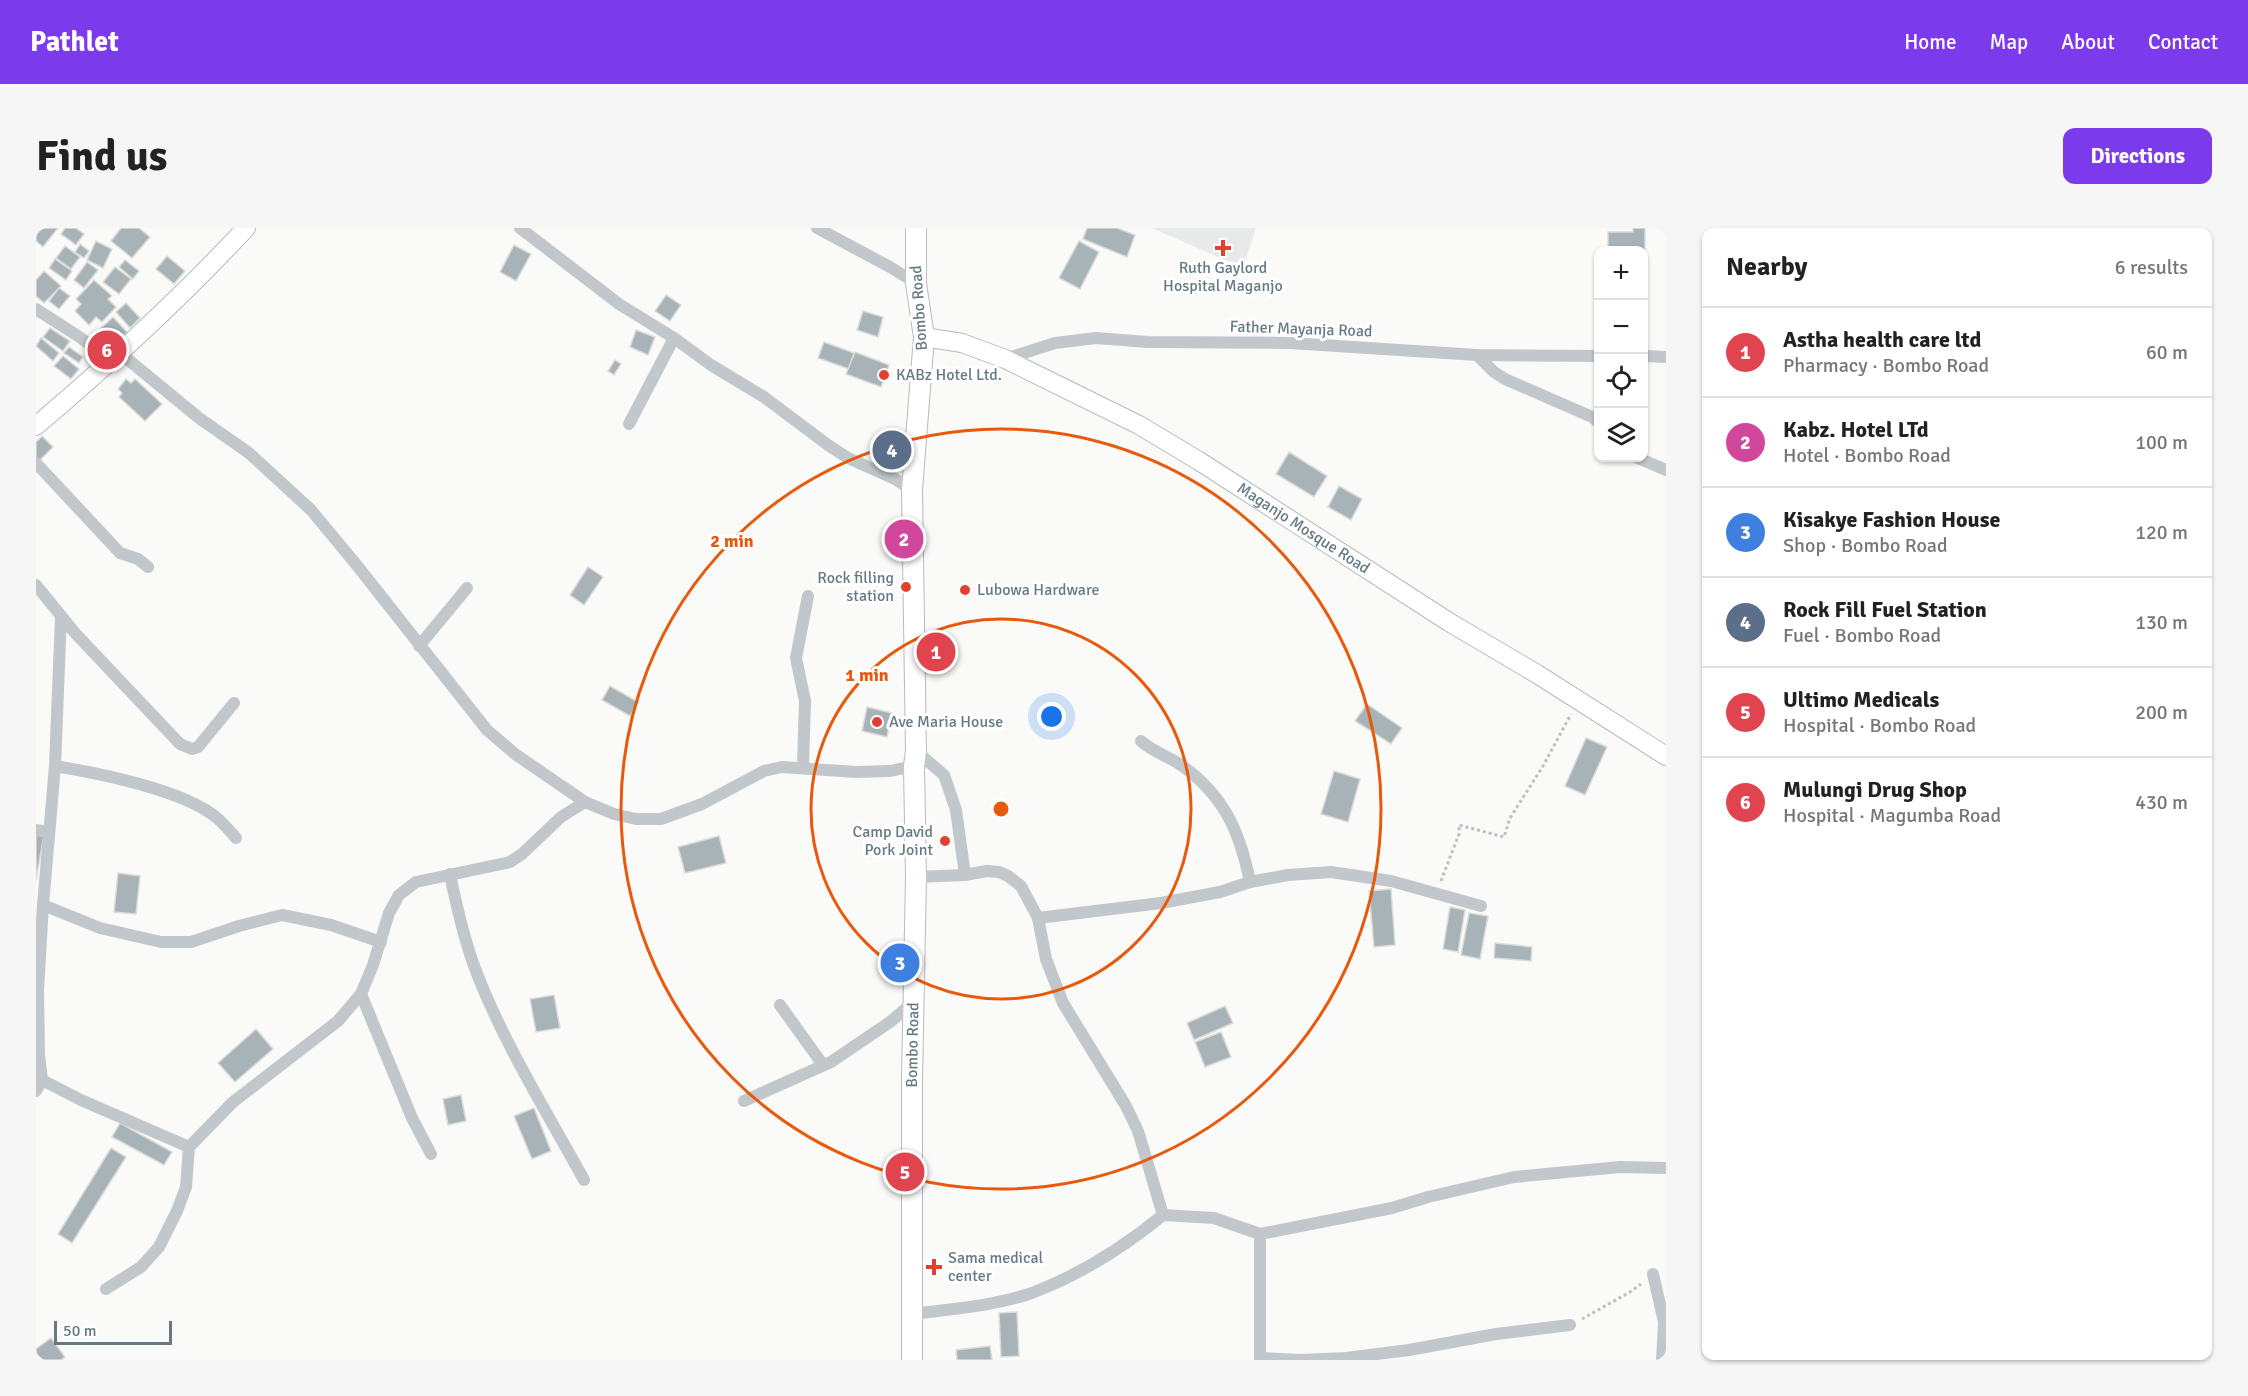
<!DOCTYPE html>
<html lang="en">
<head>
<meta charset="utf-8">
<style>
  :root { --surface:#fff; --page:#f6f6f6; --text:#222; --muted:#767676; --line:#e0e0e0; --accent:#7c3aed }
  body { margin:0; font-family:Signika,sans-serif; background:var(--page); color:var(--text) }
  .controls { position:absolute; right:18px; top:18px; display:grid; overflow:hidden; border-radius:12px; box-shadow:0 2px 4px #0004 }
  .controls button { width:54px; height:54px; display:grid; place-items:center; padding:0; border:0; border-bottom:2px solid var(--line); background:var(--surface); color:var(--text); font:30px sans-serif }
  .scale { position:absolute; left:18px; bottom:15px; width:118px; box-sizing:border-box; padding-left:6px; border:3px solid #657a82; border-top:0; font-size:16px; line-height:21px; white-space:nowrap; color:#657a82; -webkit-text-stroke:4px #fff; paint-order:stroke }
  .you { position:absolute; left:1016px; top:489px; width:21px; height:21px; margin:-15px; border:4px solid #fff; border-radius:50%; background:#1a73e8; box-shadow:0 0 0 9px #1a73e833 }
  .badge { display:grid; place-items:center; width:39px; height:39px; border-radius:50%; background:var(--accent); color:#fff; font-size:20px; font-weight:700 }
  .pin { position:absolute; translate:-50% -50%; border:3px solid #fff; box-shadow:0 2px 6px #0006 }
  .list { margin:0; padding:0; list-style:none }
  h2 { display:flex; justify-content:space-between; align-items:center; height:78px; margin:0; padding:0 24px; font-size:26px }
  h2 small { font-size:20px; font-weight:400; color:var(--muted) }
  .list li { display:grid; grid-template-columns:39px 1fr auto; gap:18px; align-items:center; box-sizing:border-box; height:90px; padding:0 24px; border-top:2px solid var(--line) }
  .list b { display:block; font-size:22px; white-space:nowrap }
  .list p { margin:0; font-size:20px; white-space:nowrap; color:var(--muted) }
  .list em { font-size:20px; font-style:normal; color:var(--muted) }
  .icon { flex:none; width:33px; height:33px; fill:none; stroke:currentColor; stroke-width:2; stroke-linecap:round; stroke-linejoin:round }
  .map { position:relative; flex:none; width:1630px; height:1132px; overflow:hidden; border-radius:12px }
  header { display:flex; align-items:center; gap:36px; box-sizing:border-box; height:84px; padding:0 30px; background:var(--accent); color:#fff }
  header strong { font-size:28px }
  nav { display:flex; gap:33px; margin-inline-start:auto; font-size:21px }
  .intro { display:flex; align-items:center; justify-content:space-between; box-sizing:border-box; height:144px; padding:0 36px }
  h1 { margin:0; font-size:42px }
  .button { padding:15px 27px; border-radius:12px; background:var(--accent); color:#fff; font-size:21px; font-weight:700 }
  main { display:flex; gap:36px; padding:0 36px }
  aside { flex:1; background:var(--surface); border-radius:12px; box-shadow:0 2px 4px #0004 }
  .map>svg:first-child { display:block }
</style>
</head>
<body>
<header>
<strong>Pathlet</strong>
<nav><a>Home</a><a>Map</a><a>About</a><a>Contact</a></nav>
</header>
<div class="intro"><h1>Find us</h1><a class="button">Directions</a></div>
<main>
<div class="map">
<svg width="1630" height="1132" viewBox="0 0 1630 1132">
  <rect width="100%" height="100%" fill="#fafaf8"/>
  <!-- built -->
  <path fill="#e8eae9" d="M1116 0H1220L1207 40Z"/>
  <!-- building -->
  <g fill="#a8b3b7" stroke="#dcdcda" stroke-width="1.5">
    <path d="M0 0H22L7 19 0 13Z"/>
    <path d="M29 0H40L48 6 40 17 25 6Z"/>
    <path d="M85 0H103L114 9 96 30 75 13Z"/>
    <path d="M1051 0H1081L1099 7 1091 29 1047 11Z"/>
    <path d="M1597 0H1609V32H1608V22H1572V4H1597Z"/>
    <path d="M60 13 76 21 67 40 51 32Z"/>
    <path d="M1043 13 1063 24 1044 61 1023 50Z"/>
    <path d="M44 16 53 23 48 30 39 24Z"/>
    <path d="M478 17 495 26 480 53 464 44Z"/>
    <path d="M29 18 44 29 35 41 20 30Z"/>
    <path d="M131 28 149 43 138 56 120 41Z"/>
    <path d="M19 31 36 43 30 52 13 40Z"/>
    <path d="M89 32 103 43 97 51 83 39Z"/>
    <path d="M51 34 62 42 48 60 38 52Z"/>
    <path d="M79 39 95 51 83 66 67 54Z"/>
    <path d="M8 43 25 58 8 75 0 68V52Z"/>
    <path d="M58 52 76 68 72 71 80 79 66 94 60 89 53 97 39 83 45 76 40 71Z"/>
    <path d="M23 60 34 68 23 81 13 73Z"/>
    <path d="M630 67 645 77 634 93 619 83Z"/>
    <path d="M90 75 104 90 94 100 80 84Z"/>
    <path d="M827 83 847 89 842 109 821 102Z"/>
    <path d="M77 89 91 104 77 117 63 102Z"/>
    <path d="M14 100 34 113 27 123 7 109Z"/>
    <path d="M600 102 619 109 612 127 594 119Z"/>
    <path d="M5 110 23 125 17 133 0 118Z"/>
    <path d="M788 114 818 125 813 141 782 130Z"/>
    <path d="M33 119 47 129 43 135 28 125Z"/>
    <path d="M819 124 853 137 845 159 810 146Z"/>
    <path d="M27 128 43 141 35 151 18 138Z"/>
    <path d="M579 132 585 136 578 147 572 143Z"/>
    <path d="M90 151 95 155 99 151 126 176 109 193 83 169 86 165 82 161Z"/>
    <path d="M6 208 17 219 3 233 0 230V214Z"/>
    <path d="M1253 224 1291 248 1278 269 1240 246Z"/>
    <path d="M1303 258 1326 271 1315 292 1292 279Z"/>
    <path d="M552 339 567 349 548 377 534 367Z"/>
    <path d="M574 458 602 474 594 488 566 472Z"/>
    <path d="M1331 476 1366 500 1355 516 1319 493Z"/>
    <path d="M831 479 856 485 851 509 826 503Z"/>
    <path d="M1550 510 1571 519 1549 567 1529 558Z"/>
    <path d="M1298 543 1324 551 1312 594 1285 586Z"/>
    <path d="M0 606 8 607 0 652Z"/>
    <path d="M683 608 690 635 649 645 642 619Z"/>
    <path d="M82 645 104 648 100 686 78 684Z"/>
    <path d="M1355 661 1359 717 1338 719 1333 663Z"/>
    <path d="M1414 679 1429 682 1422 724 1407 721Z"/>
    <path d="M1433 685 1452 688 1444 731 1425 727Z"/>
    <path d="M1459 715 1496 719 1495 733 1458 730Z"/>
    <path d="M518 767 524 800 500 804 494 771Z"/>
    <path d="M1189 778 1197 795 1158 812 1151 795Z"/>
    <path d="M220 801 237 821 199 854 182 835Z"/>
    <path d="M1185 804 1195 829 1169 839 1159 814Z"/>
    <path d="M425 867 430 893 412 897 407 871Z"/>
    <path d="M498 880 515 923 496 931 478 888Z"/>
    <path d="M84 895 136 924 128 937 76 909Z"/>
    <path d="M75 920 90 929 36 1015 22 1006Z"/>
    <path d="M981 1084 983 1128 965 1129 963 1085Z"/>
    <path d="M15 1110 29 1129 25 1132H0V1121Z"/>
    <path d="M954 1118 956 1132H921L920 1122Z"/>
  </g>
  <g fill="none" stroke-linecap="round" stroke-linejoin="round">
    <defs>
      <g id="secondary">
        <path id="s1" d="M888 109 926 115 969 131 1103 197 1163 233 1413 394 1501 446 1630 528"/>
        <path d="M0 198C73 136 144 71 210 0"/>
      </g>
      <g id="primary">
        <path id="s2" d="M876 1132V852L880 649 878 538 880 523 876 262 888 109 880 55V0"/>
      </g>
    </defs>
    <!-- secondary casing -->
    <use href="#secondary" stroke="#b3bbbe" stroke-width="20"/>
    <!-- primary casing -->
    <use href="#primary" stroke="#b5bbbe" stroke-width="22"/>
    <!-- path -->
    <g stroke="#bbc0c2" stroke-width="3" stroke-dasharray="3 3" stroke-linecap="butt">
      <path d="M1405 653 1423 606V597L1468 609 1474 590 1507 538 1535 486"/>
      <path d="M1546 1091 1594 1064 1605 1056"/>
    </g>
    <!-- street -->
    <g stroke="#c1c7ca" stroke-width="12">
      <path d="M484 0 583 76 638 110 675 137 728 169 792 217 812 230 859 251 876 262"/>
      <path d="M781 0 854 39 880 55"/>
      <path d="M0 81 42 108 76 133"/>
      <path d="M84 125 163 190 213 225 275 282 319 335 451 502 479 526 549 574"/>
      <path d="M1441 127 1458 144 1469 151 1556 189 1562 194"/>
      <path d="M1608 128 1630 129"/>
      <path d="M969 131 1019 115 1060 110 1112 114 1254 115 1441 127 1562 128"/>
      <path d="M593 196 638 110"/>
      <path d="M1602 230 1630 242"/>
      <path d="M0 235 84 325 102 331 112 339"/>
      <path d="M0 357 39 405 144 516 156 521 162 519 198 475"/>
      <path d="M383 418 431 360"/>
      <path d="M1105 513C1117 524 1132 528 1145 537 1188 567 1204 604 1214 654"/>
      <path d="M880 523 908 547 920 582 929 647"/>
      <path d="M19 538C62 545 148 562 181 590 188 596 194 603 200 610"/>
      <path d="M767 539 769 473 760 430 772 368"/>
      <path d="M0 602 13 604"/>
      <path d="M414 646C420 676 427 706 437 735 465 811 509 881 548 952"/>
      <path d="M880 649 929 647 951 643 963 644 972 648 985 658 1002 690 1010 731 1027 775 1090 878 1102 903 1127 987"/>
      <path d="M7 677 64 700 125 714H155L203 698 246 687 295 697 345 714"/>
      <path d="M1002 690 1125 675 1184 664 1214 654 1252 647 1295 644 1355 653 1445 678"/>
      <path d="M325 766 376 890 395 926"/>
      <path d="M744 777 787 837"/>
      <path d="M6 852 45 872 153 919 150 959 141 983 123 1019 105 1039 70 1061"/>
      <path d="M0 863 6 852 3 827 2 762 7 677 19 538 25 388"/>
      <path d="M708 873 795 834 854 794 877 775"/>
      <path d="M153 919 197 874 302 793 325 766 337 737 353 685 363 667 380 654 474 634 486 626 525 589 549 574 578 586 600 591H625L666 576 728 543 746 539 820 544 854 543 878 538"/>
      <path d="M1617 1046 1628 1094 1626 1132"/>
      <path d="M877 1086C915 1081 958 1078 996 1065 1043 1047 1088 1019 1127 987L1178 990 1224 1006 1356 980 1392 969 1478 949 1584 939 1630 940"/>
      <path d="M1224 1130 1265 1132 1310 1130 1373 1122 1460 1106 1534 1097"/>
      <path d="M1224 1132V1006"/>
    </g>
    <!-- secondary -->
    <use href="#secondary" stroke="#fff" stroke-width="18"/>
    <!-- primary -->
    <use href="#primary" stroke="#fff" stroke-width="20"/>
  </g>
  <!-- distance rings -->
  <g fill="none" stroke="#e8590c" stroke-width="3">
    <circle cx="965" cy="581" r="190"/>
    <circle cx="965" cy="581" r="380"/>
  </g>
  <!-- markers -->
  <g fill="#e14131" stroke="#fff" stroke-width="2">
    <path d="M1184 11h6v6h6v6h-6v6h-6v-6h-6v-6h6z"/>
    <circle cx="848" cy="147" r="6"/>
    <circle cx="870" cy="359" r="6"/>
    <circle cx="929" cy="362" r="6"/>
    <circle cx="841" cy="494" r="6"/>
    <circle cx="909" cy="613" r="6"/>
    <path d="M895 1030h6v6h6v6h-6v6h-6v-6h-6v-6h6z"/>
  </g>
  <g text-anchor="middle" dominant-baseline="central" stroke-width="6" stroke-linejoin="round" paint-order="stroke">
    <!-- poi labels -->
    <g font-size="16" fill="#657a82" stroke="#fff" text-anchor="start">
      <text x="1187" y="40" text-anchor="middle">Ruth Gaylord<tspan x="1187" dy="18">Hospital Maganjo</tspan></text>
      <text x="860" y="147">KABz Hotel Ltd.</text>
      <text x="858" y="350" text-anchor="end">Rock filling<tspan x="858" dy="18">station</tspan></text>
      <text x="941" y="362">Lubowa Hardware</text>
      <text x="853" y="494">Ave Maria House</text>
      <text x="897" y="604" text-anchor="end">Camp David<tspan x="897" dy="18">Pork Joint</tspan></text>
      <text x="912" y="1030">Sama medical<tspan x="912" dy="18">center</tspan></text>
    </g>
    <!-- street labels -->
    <g font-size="16" fill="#657a82" stroke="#fff">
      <text transform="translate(883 80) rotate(-94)">Bombo Road</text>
      <text transform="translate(1265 101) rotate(2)">Father Mayanja Road</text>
      <text stroke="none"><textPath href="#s1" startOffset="428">Maganjo Mosque Road</textPath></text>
      <text stroke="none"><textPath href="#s2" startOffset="315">Bombo Road</textPath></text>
    </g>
  </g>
  <circle cx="965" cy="581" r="9" fill="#e8590c" stroke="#fff" stroke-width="3"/>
  <g font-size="18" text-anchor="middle" font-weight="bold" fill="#e8590c" stroke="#fff" stroke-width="6" stroke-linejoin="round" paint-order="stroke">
    <text x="696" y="319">2 min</text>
    <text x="831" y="453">1 min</text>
  </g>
</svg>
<div class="controls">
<button>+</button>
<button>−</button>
<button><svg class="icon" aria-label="locate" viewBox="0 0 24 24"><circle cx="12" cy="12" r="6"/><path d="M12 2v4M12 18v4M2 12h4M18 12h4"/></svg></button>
<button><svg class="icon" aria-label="layers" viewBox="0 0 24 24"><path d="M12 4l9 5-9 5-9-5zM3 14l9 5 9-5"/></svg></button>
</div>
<div class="scale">50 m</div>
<div class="you"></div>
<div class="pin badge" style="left:900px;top:424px;background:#e0444e">1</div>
<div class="pin badge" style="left:868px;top:311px;background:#d1479c">2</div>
<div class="pin badge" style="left:864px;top:735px;background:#3f7fe0">3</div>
<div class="pin badge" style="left:856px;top:222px;background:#5c6f8a">4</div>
<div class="pin badge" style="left:869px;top:944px;background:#e0444e">5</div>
<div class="pin badge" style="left:71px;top:122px;background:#e0444e">6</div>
</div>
<aside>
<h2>Nearby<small>6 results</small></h2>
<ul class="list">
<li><span class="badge" style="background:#e0444e">1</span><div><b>Astha health care ltd</b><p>Pharmacy · Bombo Road</p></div><em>60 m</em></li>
<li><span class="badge" style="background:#d1479c">2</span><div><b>Kabz. Hotel LTd</b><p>Hotel · Bombo Road</p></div><em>100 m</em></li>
<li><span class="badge" style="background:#3f7fe0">3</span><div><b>Kisakye Fashion House</b><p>Shop · Bombo Road</p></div><em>120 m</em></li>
<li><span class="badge" style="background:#5c6f8a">4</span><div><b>Rock Fill Fuel Station</b><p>Fuel · Bombo Road</p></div><em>130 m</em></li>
<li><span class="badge" style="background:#e0444e">5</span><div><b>Ultimo Medicals</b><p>Hospital · Bombo Road</p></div><em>200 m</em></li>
<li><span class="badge" style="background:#e0444e">6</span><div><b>Mulungi Drug Shop</b><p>Hospital · Magumba Road</p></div><em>430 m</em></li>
</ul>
</aside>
</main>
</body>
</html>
